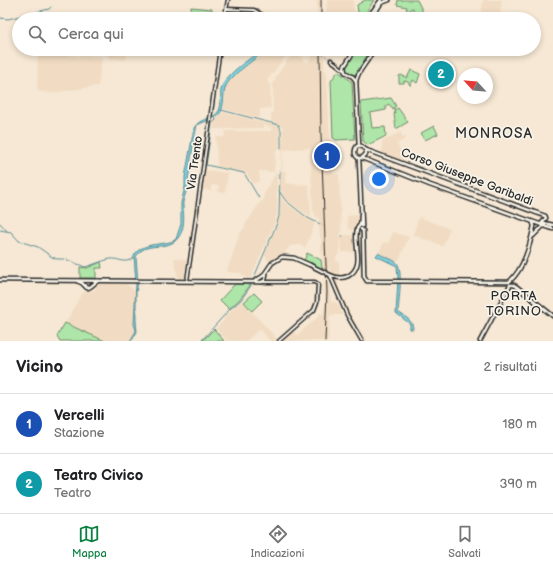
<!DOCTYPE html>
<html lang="it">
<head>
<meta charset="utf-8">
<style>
  :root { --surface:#fff; --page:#f6f6f6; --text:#202124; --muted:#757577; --line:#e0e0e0; --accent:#0b8043 }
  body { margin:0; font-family:"Balsamiq Sans",sans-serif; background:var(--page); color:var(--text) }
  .compass { position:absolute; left:457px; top:68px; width:36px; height:36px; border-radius:50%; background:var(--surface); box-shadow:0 2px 6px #0003; rotate:296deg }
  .you { position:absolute; left:379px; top:179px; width:14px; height:14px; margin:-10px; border:3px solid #fff; border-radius:50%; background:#1a73e8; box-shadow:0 0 0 6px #1a73e833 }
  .badge { display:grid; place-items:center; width:26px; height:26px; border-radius:50%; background:var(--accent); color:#fff; font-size:13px; font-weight:700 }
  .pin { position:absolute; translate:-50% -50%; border:2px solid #fff; box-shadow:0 1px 4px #0006 }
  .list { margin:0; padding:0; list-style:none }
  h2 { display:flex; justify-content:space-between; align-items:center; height:52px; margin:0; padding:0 16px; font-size:17px }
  h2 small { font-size:13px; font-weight:400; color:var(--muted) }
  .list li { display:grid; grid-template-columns:26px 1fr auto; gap:12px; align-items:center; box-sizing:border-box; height:60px; padding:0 16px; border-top:1px solid var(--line) }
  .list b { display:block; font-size:15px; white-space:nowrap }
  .list p { margin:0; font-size:13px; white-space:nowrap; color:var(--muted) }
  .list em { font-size:13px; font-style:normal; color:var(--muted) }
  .icon { flex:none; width:22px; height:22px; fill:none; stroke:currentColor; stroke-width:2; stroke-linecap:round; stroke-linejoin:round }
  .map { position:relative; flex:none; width:553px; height:341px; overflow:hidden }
  .search { position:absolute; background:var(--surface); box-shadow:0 2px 6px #0003; left:12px; right:12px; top:12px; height:44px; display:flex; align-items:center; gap:10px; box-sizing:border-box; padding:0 14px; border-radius:22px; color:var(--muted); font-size:15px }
  .sheet { height:172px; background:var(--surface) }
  nav { display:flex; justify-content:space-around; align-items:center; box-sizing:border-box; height:56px; border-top:1px solid var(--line); background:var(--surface); font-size:11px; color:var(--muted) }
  nav a { display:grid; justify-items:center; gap:2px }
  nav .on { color:var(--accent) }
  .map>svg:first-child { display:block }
</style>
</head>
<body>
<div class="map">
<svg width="553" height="341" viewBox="0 0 553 341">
  <rect width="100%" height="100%" fill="#f6e8d4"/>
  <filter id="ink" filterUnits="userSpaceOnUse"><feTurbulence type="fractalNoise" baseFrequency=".025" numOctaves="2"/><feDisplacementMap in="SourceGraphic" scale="8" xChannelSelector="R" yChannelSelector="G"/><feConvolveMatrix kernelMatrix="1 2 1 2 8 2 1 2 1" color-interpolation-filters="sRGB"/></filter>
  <g filter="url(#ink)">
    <!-- built -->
    <g fill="#f1dcc3">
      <path d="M317 0H323V19H318Z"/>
      <path d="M327 0H353L355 19H332L331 15 326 13Z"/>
      <path d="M483 0H502L499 19H480Z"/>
      <path d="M265 49H291L267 81 270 84 271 108 260 109V117H257V118L224 109 223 95 228 81 259 56Z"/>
      <path d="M295 49 302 57 303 61 307 62H309V59L311 58 315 49H324V70L326 71 327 77 330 140H332L333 159 334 160 333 174H339L341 231 339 255H337L336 261 339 262V276L331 274 329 266V272L324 270 321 249V238H320L319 226 318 225 319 219 315 215 313 210 310 148 283 150 282 171H286L285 183 309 185 311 217 287 201 280 190 283 127 278 124 271 122V114L273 113V82L276 80 275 78Z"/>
      <path d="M38 52H57L58 54 81 57 87 56 102 57 98 86 52 93 37 91Z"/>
      <path d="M109 52 127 55 126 60 108 58Z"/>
      <path d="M222 112 278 126 280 129 279 149 276 150 274 172 259 171 260 180 254 184 246 173 217 166 216 137H225V131H271V127L263 125V128L214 129 213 128V122Z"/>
      <path d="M400 132 403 137H405L406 138 397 144 405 158 400 161 382 154V142Z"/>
      <path d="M205 170 228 173 225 193 218 192 219 186 212 185 210 191 202 189Z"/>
      <path d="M277 171V213L276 220 251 278 248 279 240 273H233L227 271 240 233 245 227V225L261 201H263L264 197 263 196Z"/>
      <path d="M280 196H281L284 202 315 223 305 248 300 245 290 246 283 255 276 257 270 262 264 255 274 232 280 215Z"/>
      <path d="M357 215 360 217V220L355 230 354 231 348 228 347 216Z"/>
      <path d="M419 217 450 229 443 246 413 235Z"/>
      <path d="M393 232 409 237 398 262 386 258 378 254 384 242 388 243Z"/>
      <path d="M345 235H355L356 252H342L341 237 345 236Z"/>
      <path d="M174 258 188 260 185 274 186 275 185 279H178Z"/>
      <path d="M324 275 328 277 331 302 338 303 343 315H330L328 341H281L293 331 297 335 318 317 320 313 323 314 325 302Z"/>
      <path d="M333 278 337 279 341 294 353 320 367 341H364L353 324 344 307Z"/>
      <path d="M105 283 127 284 135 291 134 327 135 332 130 341H105L66 323 80 296 84 292 95 290V287L99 284Z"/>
      <path d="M242 301 278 340 276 341H270L260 329 246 341H227L219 332 216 328 224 320 223 318Z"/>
    </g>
    <!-- green -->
    <g fill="#aee5a8" stroke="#6c886a">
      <path d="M365 0H374L362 19H359L357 5Z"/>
      <path d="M398 0H417L423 12 414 16 413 8 410 9 411 15 406 14 407 7 397 5Z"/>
      <path d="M191 7 212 9 210 19H185L186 15H190Z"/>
      <path d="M357 49H372L370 54 356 74 352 75 347 72 346 66Z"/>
      <path d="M411 70 420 74 417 83 413 80 411 85H410L408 82 404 81V83H399V76L401 75 407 78Z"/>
      <path d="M338 71 352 82 355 139 336 140 333 138 331 81Z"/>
      <path d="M391 98 396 106 394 107V109H393L392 107 388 104 386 106V110L370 113 372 128 385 127 386 136 368 145 363 141 361 102Z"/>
      <path d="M398 108 408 122 396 129 394 114 395 113 394 110Z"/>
      <path d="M434 126 438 134 425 140 421 133Z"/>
      <path d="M307 253 321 260 322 268 320 269 312 265 311 262 310 264 304 261Z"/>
      <path d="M101 262 102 268H96V278H80V267L87 268Z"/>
      <path d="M235 284H251L240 299 229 309 220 300Z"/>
      <path d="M254 293 262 301 252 311 244 302Z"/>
      <path d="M65 323 105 341H60L57 336Z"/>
      <path d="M214 329 224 341H202Z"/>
    </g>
    <!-- water -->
    <g fill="#7fcfdb" stroke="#5d8d95">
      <path d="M261 49H265C255 61 240 68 230 80 219 90 228 109 217 116 211 120 203 122 197 125 192 146 190 168 187 188 186 194 182 201 183 206 184 217 185 229 178 238 168 252 144 240 136 257L138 283 136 292V320L137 332 131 341H130L136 331 134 324 136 283 134 256C142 240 166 247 176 239L181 224V203L185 187V177L194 128C200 117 213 120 218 112 222 107 220 97 221 90 225 74 245 63 257 53Z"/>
      <path d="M378 253C382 256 395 260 397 263 403 269 399 302 398 312 405 317 413 320 413 329H410V324L396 313 398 279 397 266 376 256Z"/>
    </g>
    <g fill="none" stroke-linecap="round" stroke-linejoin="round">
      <!-- stream -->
      <g stroke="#5d8d95" stroke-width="1">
        <path d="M0 18 8 19 49 9 51 7"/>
        <path d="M221 110 279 125 281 130V148"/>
        <path d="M215 116 216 120 212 123 206 165 244 173 259 198"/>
        <path d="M279 191 286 201 308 218 322 225"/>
        <path d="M0 223 7 231"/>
        <path d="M0 230 11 232 19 241 38 247 52 257 57 259H65L85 267C93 265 101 261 110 259 120 258 124 265 134 258"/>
        <path d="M342 236H343"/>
        <path d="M253 280 277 223 279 216 280 171"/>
        <path d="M201 341 229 310 241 300 252 284"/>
      </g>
      <!-- tertiary-tunnel -->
      <path stroke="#cdc2b2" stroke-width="2" stroke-dasharray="2 1" stroke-linecap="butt" d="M315 49 331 60"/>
      <defs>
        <g id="tertiary">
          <path d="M226 9 254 10 269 19"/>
          <path d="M224 19 228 0"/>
          <path d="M331 60 344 70"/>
          <path d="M330 275 347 315 362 341"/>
          <path d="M187 281 220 49"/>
          <path d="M264 282H315L318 284 317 302 314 310 279 341"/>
        </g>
        <g id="secondary">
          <path d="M367 19 381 0"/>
          <path d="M371 19 381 3 389 0"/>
          <path d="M355 49 344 67 345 72 353 77 356 81"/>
          <path d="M359 146 356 81C358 69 370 61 373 49"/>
          <path d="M362 158 366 154V150"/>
          <path d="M359 159 362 226"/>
          <path d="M544 223 553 225"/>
          <path d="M542 225 430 185 362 158H358C354 155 354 150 357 146H361L366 150 545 216"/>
          <path d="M542 225 541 224 546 218 545 216"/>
          <path d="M544 226 553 229"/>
          <path d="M361 229 363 231 364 276 367 281 509 282"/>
          <path d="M533 236 545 224"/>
          <path d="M330 275C336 278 342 279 348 276 366 266 353 245 357 230 357 229 359 226 360 225 361 222 361 218 361 215"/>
          <path d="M0 280 262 282"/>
          <path d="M77 281 82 283 87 288C92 288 93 283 98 281"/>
          <path d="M255 281 263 276 272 263 282 257 294 258 310 265"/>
          <path d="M262 282 265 280 266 274"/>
          <path d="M509 282C524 269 530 245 534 226L533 223"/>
          <path d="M510 285H514L517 287 553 316"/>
          <path d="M480 341 510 285"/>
        </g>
      </defs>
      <!-- tertiary casing -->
      <use href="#tertiary" stroke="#2b2b2b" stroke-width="5"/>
      <!-- secondary casing -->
      <use href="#secondary" stroke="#2b2b2b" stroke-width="5.5"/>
      <!-- tertiary -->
      <use href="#tertiary" stroke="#f7f3e8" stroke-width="2"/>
      <!-- secondary -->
      <use href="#secondary" stroke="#f7f3e8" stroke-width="2.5"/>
      <!-- rail -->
      <g stroke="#2b2b2b" stroke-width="1">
        <path d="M321 0V19"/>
        <path d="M320 49 321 135 327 292 325 341"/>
      </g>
      <defs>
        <path id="secondary-bridge" d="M310 265 330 275"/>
      </defs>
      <!-- secondary-bridge casing -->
      <use href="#secondary-bridge" stroke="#2b2b2b" stroke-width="5.5" stroke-linecap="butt"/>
      <!-- secondary-bridge -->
      <use href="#secondary-bridge" stroke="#f7f3e8" stroke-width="2.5"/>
    </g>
  </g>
  <g text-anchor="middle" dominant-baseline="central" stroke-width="3.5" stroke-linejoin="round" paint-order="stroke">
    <!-- street labels -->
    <g font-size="12" fill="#2b2b2b" stroke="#f7f3e8">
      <text transform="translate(195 163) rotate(-82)">Via Trento</text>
      <text transform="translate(467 177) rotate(21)">Corso Giuseppe Garibaldi</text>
    </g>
    <!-- neighbourhood labels -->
    <g font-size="13" letter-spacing="1" fill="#2b2b2b" stroke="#f7f3e8">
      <text x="514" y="296">PORTA<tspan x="514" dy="15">TORINO</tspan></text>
    </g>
    <!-- quarter labels -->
    <g font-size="14" letter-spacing="1" fill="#2b2b2b" stroke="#f7f3e8">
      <text x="494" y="133">MONROSA</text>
    </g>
  </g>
</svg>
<svg class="compass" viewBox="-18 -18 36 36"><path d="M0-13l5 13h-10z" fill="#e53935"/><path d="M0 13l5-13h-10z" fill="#757577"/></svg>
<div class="you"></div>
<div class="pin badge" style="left:327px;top:156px;background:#1a4fb4">1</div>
<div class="pin badge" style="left:441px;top:74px;background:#0f9aa8">2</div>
<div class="search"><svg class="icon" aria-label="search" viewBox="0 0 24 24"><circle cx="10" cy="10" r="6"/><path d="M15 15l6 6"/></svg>Cerca qui</div>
</div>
<section class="sheet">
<h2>Vicino<small>2 risultati</small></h2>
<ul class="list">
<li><span class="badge" style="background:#1a4fb4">1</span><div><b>Vercelli</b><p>Stazione</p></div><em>180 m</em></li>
<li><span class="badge" style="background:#0f9aa8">2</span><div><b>Teatro Civico</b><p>Teatro</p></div><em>390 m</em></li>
</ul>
</section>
<nav>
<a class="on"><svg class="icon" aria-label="map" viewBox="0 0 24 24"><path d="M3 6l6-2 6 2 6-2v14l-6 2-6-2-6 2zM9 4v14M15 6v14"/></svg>Mappa</a>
<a><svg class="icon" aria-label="directions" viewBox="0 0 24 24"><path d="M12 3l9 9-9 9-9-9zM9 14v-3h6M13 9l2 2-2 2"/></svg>Indicazioni</a>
<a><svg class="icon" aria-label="saved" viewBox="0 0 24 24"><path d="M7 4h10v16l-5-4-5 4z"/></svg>Salvati</a>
</nav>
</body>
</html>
